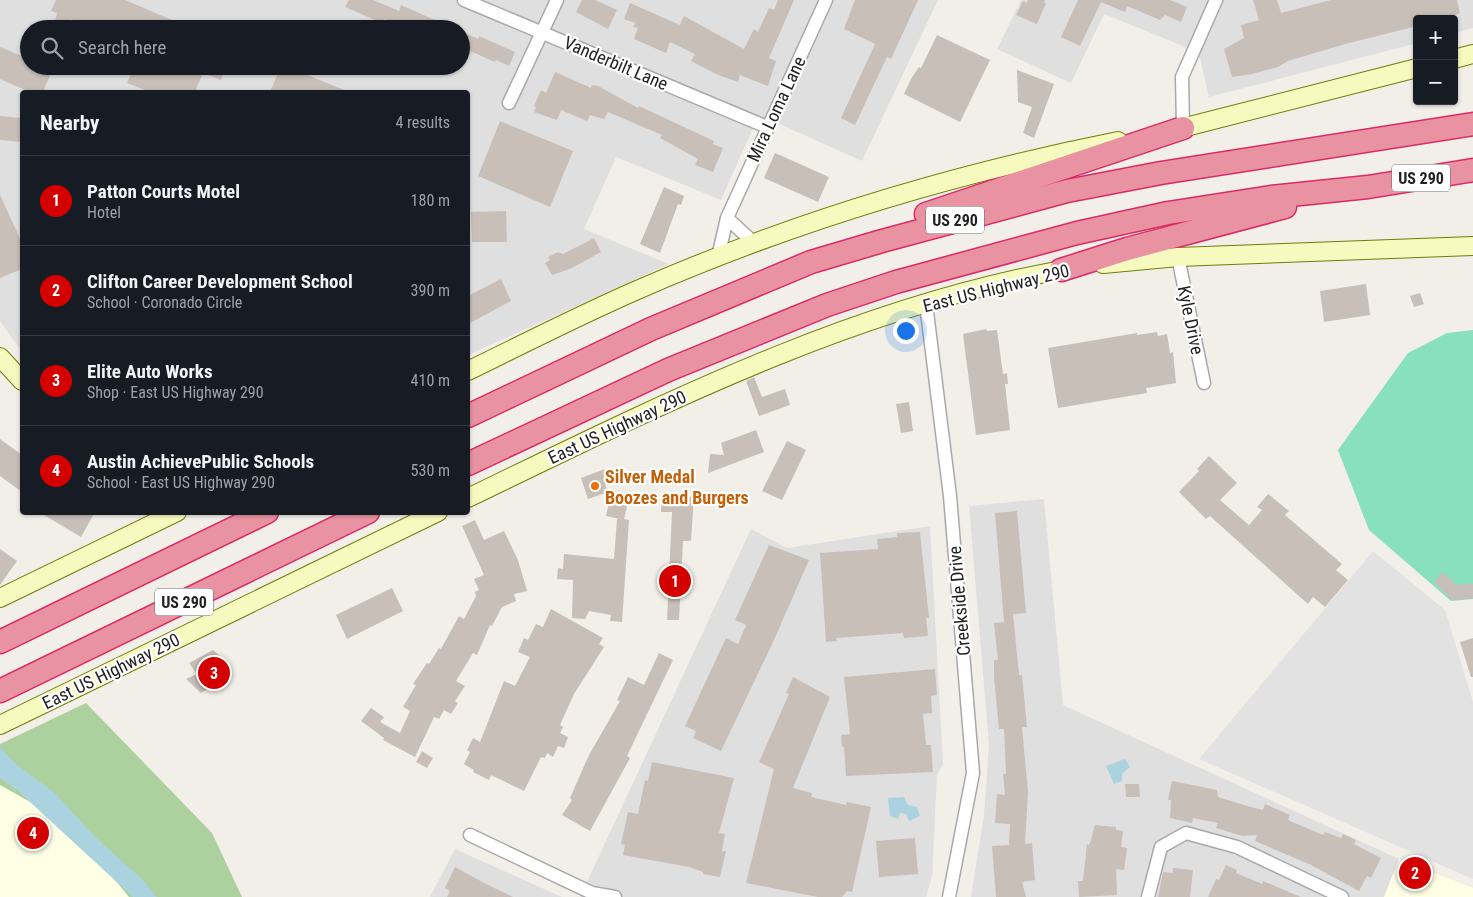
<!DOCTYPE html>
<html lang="en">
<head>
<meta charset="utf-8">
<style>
  :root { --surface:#171b24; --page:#20242c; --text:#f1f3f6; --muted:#9ea1a6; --line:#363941; --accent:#d40000 }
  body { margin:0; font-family:"Roboto Condensed",sans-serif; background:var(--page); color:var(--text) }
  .controls { position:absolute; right:15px; top:15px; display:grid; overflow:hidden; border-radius:5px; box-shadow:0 1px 4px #0004 }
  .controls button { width:45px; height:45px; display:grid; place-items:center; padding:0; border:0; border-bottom:1px solid var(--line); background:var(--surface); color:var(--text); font:25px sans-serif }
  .you { position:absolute; left:905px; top:330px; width:18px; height:18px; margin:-12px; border:4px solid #fff; border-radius:50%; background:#1a73e8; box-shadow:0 0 0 8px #1a73e833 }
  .badge { display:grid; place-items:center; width:32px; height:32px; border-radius:50%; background:var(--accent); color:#fff; font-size:16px; font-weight:700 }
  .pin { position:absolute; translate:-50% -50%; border:2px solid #fff; box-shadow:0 1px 5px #0006 }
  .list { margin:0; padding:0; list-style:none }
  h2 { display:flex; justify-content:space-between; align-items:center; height:65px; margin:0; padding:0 20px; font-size:21px }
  h2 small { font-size:16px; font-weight:400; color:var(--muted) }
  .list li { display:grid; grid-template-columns:32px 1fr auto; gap:15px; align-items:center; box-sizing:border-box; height:90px; padding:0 20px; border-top:1px solid var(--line) }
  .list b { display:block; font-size:19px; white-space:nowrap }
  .list p { margin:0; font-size:16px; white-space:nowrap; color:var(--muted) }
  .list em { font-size:16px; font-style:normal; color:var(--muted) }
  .icon { flex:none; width:28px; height:28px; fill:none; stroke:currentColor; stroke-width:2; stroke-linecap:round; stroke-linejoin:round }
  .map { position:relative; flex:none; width:1473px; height:897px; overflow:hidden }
  .search { position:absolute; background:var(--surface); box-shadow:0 1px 4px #0004; left:20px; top:20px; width:450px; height:55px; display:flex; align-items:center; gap:12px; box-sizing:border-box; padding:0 18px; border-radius:28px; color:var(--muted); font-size:19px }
  .panel { position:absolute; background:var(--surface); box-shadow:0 1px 4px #0004; left:20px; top:90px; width:450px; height:425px; border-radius:5px }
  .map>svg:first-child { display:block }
</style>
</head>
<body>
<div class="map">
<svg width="1473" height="897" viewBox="0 0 1473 897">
  <rect width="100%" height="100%" fill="#f2efe9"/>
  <!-- residential -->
  <g fill="#e0dfdf" fill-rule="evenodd">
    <path d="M0 0H938L862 161 759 115 721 200 616 157 584 229 669 264 468 355V92H22V352L0 321ZM29 29H461V66H29Z"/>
    <path d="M1021 0H1473V28L1454 33V19H1417V43L1209 97 1200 58 1183 46 1104 14 1071 83 997 49Z"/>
    <path d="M1044 499 1063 705 1399 859 1384 897H971L984 815 989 745 969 506Z"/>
    <path d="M930 526 943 764 937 775 932 876 926 897H580L751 529 787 548Z"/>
    <path d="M455 849 562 897H430Z"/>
  </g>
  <!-- education -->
  <g fill="#ffffe5">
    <path d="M0 785 32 803 101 863 129 897H0Z"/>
    <path d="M1399 859 1473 888V897H1384Z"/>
  </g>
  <!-- forest -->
  <path fill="#add19e" d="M86 703 212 833 242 897H129L101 863 32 803 0 785V744Z"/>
  <!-- pitch -->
  <path fill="#88e0be" d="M1473 330V599L1451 601 1369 530 1338 450 1408 353 1447 333Z"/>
  <!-- parking -->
  <path fill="#e2e2e2" d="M1373 551 1445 610 1473 702V879L1199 759Z"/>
  <!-- water -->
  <g fill="#aad3df">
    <path d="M0 747 16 764 56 794 95 837 143 880 157 897H133L17 790 0 778Z"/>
    <path d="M1125 759 1130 767 1122 774V781L1114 784 1106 766Z"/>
    <path d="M904 797 908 805 917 807 920 816 909 821 906 814 900 813 898 819 890 816 888 798Z"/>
  </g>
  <!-- building -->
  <g fill="#c7bfb8">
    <path d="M56 0H125L193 29H150L140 25 138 29H96L71 19 68 29H53L57 13 51 11Z"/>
    <path d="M349 0H373L399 11 401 5 455 29H401L402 26 384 19 382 23 345 7Z"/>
    <path d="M582 0H595L617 10 608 29 576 12Z"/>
    <path d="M778 0H794L769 58 776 61 768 86 740 75 738 82 718 75 691 61 695 54 670 42 666 53 634 39 638 28 633 27 635 23 624 19 630 3 680 25 684 16 744 49 754 29 758 32 769 8 774 10Z"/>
    <path d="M855 0H918L891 59 887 57 855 125 841 118 875 44 844 29Z"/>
    <path d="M1028 0H1045L1044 3H1046L1037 24 1016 15 1023 1 1027 3Z"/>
    <path d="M1078 0H1170L1187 7 1181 22 1165 15 1160 20 1127 6 1125 12 1101 2 1080 46 1061 37Z"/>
    <path d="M1253 0H1277L1281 13 1331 0H1457L1460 13 1445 19H1417V26L1345 44 1288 61 1278 67 1252 74 1232 77 1224 49 1244 38 1241 25 1259 20Z"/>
    <path d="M461 31 478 39 479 36 515 52 509 66 496 60 495 62 461 47Z"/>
    <path d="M937 35 990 60 960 122 904 94 912 77 919 67 921 68Z"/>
    <path d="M0 47 29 59V66H54L43 92H30L0 79Z"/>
    <path d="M134 66H226L221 80 203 73 195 92H150L127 83Z"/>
    <path d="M281 66H285L349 92H270Z"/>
    <path d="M1017 70 1054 84 1034 138 1023 133 1032 107 1018 102Z"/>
    <path d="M555 72 591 88 592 85 598 86 638 108 639 106 714 141 713 144 723 148 713 172 695 165 698 159 660 138 662 135 608 112 604 119 590 115 587 121 561 110 557 120 534 112 536 107 534 106 541 90 546 93Z"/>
    <path d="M0 116 22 118V142L0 140Z"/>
    <path d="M500 121 573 151 550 207 478 176Z"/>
    <path d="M775 153 829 177 818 202 764 178Z"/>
    <path d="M664 187 684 196 681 205 678 204 660 253 640 244Z"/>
    <path d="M0 195 22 243V269L0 278Z"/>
    <path d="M506 211 507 242H472L471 212Z"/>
    <path d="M594 238 601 252 570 269 552 275 545 263 550 260 548 257 558 252 563 254Z"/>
    <path d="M501 279 511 301 468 324V296Z"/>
    <path d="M1366 284 1370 315 1324 322 1320 291Z"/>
    <path d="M1420 293 1424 304 1414 307 1410 296Z"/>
    <path d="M986 329 987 331 997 330 1003 374 1007 373 1008 384H1005L1010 430 976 435 963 334Z"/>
    <path d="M1157 332 1158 336 1167 334 1170 353 1173 352 1176 383 1146 388 1147 393 1058 408 1048 348 1137 333V335Z"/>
    <path d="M754 377 762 397 785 389 790 405 759 416 746 381Z"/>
    <path d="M909 402 913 431 901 433 896 404Z"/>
    <path d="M756 430 764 452 708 473 710 454 724 455 721 443Z"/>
    <path d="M0 439 22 455V492L0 476Z"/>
    <path d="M787 441 806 450 782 500 762 491Z"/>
    <path d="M1209 456 1237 483 1220 500 1249 525 1262 510 1257 507 1268 494 1289 511 1285 515 1342 564 1336 570 1348 580 1325 607 1313 597 1308 604 1210 516 1206 519 1179 492 1199 471 1197 469Z"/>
    <path d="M605 469 610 483 605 484 608 492 588 499 581 478Z"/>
    <path d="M662 496 694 497 691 541H683L679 620H667L672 512H661Z"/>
    <path d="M609 502 627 506 624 519 629 520 622 622 610 621 611 615 589 611 585 619 572 618 573 580 557 579 558 568 563 569 564 554 614 559 617 519H620L606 516Z"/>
    <path d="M1017 511 1026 613 1013 614 1019 675H1022L1027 727H1022L1028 792 1025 844 1032 843 1035 880 1022 882 1026 897H996L992 846 1009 845 1010 824 995 823 997 794 1005 795 1003 774H1006L1004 729H999L994 677V660H998L994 623 1004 622 995 513Z"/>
    <path d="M39 512H95L81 537Z"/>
    <path d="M475 520 484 540 504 531 518 560 527 591 514 594 516 601 502 607 492 626 490 625 477 655 473 653 456 681 465 686 455 701 458 703 451 714 444 710 439 719 434 717 415 757 383 740 384 738 361 721 371 708 384 717 380 722 400 733 410 711 403 707 416 685 413 684 427 663 429 664 439 648 441 649 459 616 464 619 476 596 475 592 479 590 474 579 484 575 462 526Z"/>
    <path d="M920 532 929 618H926L928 636 904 638 903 633 836 638 837 641 826 642 820 553 878 549 877 539 897 537V533Z"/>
    <path d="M769 545 809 560 774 640 721 751 693 738 696 731 685 726 726 638 738 644 746 625 735 620Z"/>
    <path d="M0 549 17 561 0 585Z"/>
    <path d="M1443 572 1456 585 1473 584V598L1452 600 1434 582Z"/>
    <path d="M392 588 403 611 347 639 336 615Z"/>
    <path d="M551 609 603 638 599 644 604 647 574 694 560 725 563 727 560 733 568 737 564 748 558 746 553 757 547 753 545 758 541 757 524 791 491 775 489 780 473 772 474 770 464 764 470 752 467 750 473 738 480 742 504 681 515 686 530 657 518 652 524 638 528 640 536 624 543 627Z"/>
    <path d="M1473 638V677H1471L1460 642Z"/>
    <path d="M213 650 222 658 230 676 201 693 186 679 197 674 189 663Z"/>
    <path d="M659 653 673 660 627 756 630 758 590 831 562 815 572 800 570 798 589 755 620 701 617 700 628 677 644 685Z"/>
    <path d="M935 669 937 695 931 696 932 713 923 714 926 745H931L933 772 846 776 844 747H842L841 735 850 734 844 677Z"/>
    <path d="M793 677 830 697 793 788 812 793 811 797 846 805 847 802 871 807 852 892 847 891 842 897H818L746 883 774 769 759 762 789 694 786 693Z"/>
    <path d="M422 751 433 758 427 768 416 762Z"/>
    <path d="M652 762 734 778 719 833 725 834 722 851H726L720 877 703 874V872L689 867 623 855 625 845 621 844 628 812 638 814 645 780 648 781Z"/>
    <path d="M1172 781 1217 790 1218 797 1247 806 1263 810 1265 804 1290 815 1288 820 1323 835 1325 832 1341 838 1343 834 1356 840 1354 844 1381 858 1371 878 1367 876 1359 891 1311 865 1255 841 1257 835 1242 836 1216 828 1218 823 1193 818 1192 823 1170 818 1171 800H1168Z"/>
    <path d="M1125 784H1139L1140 797H1126Z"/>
    <path d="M1095 825 1116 827V830L1123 831 1121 847 1127 848 1124 870 1116 869 1117 895 1079 897 1078 881H1083L1087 844 1089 845 1091 840Z"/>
    <path d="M915 838 918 874 879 877 876 841Z"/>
    <path d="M1226 865 1237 870 1236 873 1262 884 1263 881 1301 897H1208L1216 879 1219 880Z"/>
    <path d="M455 867 486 884 513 897H447L450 891 445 888Z"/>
    <path d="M1173 868 1193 870 1190 897H1158L1163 872 1173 873Z"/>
  </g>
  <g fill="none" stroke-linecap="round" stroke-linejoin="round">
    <defs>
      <g id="street">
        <path d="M464 0 767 127"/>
        <path d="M509 103 557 0"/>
        <path d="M1183 128 1182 77 1216 0"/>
        <path d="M727 218 754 243"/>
        <path d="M718 257 727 218 826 0"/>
        <path d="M1178 257 1204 383"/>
        <path d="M926 304 950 496 973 773 949 897"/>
        <path d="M470 835 592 893 615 897"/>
        <path d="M1148 897 1161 847 1186 833 1237 847 1342 897"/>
      </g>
      <g id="secondary">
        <path d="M1454 59 1473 54"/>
        <path d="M1170 131 1417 68"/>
        <path d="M1103 264 1178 257 1473 246"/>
        <path d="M0 357 22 381"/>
        <path d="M468 371C523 344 578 316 635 291 790 223 952 174 1118 141"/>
        <path d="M468 498C660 405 860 304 1073 268"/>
        <path d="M0 598 177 512"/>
        <path d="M0 725 438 512"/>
      </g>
      <g id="highway">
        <path d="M926 214 1183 128"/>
        <path d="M1061 270 1127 249 1285 207"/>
        <path d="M468 416 651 329 811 262 882 241 1067 191 1161 173 1473 124"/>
        <path d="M468 464 668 370 827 305 896 282 1077 233 1168 213 1271 197 1368 187 1473 170"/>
        <path d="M0 642 267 512"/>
        <path d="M0 691 368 512"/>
      </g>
    </defs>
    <!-- street casing -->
    <use href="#street" stroke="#a9a9a9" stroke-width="15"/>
    <!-- secondary casing -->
    <use href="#secondary" stroke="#707d05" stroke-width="20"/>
    <!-- highway casing -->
    <use href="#highway" stroke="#dc2a67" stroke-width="25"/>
    <!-- street -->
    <use href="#street" stroke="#fff" stroke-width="12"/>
    <!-- secondary -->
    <use href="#secondary" stroke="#f7fabf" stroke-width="18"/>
    <!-- highway -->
    <use href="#highway" stroke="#e892a2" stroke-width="22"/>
  </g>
  <!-- markers -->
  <circle fill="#e8710a" stroke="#fff" stroke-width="2" cx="595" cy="486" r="5"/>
  <g text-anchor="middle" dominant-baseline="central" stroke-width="4.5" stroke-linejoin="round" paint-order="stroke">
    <!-- shield labels -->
    <g fill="#fff" stroke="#646464" stroke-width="1">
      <rect x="1392" y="164.5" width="58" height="27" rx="4"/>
      <rect x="926" y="206.5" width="58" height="27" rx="4"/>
      <rect x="155" y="588.5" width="58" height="27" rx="4"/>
    </g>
    <g font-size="16" font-weight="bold" fill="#222">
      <text x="1421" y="178">US 290</text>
      <text x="955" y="220">US 290</text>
      <text x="184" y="602">US 290</text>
    </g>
    <!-- street labels -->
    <g font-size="18" fill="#222" stroke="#fff">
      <text transform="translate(616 63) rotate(23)">Vanderbilt Lane</text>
      <text transform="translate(776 109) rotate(-65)">Mira Loma Lane</text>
      <text transform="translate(996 288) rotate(-14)">East US Highway 290</text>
      <text transform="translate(1191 320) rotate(78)">Kyle Drive</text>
      <text transform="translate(617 427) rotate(-25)">East US Highway 290</text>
      <text transform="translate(959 601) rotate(-95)">Creekside Drive</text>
      <text transform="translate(111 671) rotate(-26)">East US Highway 290</text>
    </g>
    <!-- food labels -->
    <g font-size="18" font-weight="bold" fill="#c56008" stroke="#fff" text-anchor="start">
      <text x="605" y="476">Silver Medal<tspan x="605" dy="21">Boozes and Burgers</tspan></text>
    </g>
  </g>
</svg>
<div class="controls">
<button>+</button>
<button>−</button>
</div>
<div class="you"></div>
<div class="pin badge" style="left:675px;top:581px">1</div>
<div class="pin badge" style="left:1415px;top:873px">2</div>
<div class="pin badge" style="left:214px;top:673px">3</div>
<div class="pin badge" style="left:33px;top:833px">4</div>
<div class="search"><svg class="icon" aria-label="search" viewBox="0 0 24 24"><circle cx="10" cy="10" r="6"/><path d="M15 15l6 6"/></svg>Search here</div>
<section class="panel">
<h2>Nearby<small>4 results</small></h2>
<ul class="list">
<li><span class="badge">1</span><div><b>Patton Courts Motel</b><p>Hotel</p></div><em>180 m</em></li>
<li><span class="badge">2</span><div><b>Clifton Career Development School</b><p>School · Coronado Circle</p></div><em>390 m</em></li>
<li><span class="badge">3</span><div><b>Elite Auto Works</b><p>Shop · East US Highway 290</p></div><em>410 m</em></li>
<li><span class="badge">4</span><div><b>Austin AchievePublic Schools</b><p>School · East US Highway 290</p></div><em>530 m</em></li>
</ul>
</section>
</div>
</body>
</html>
